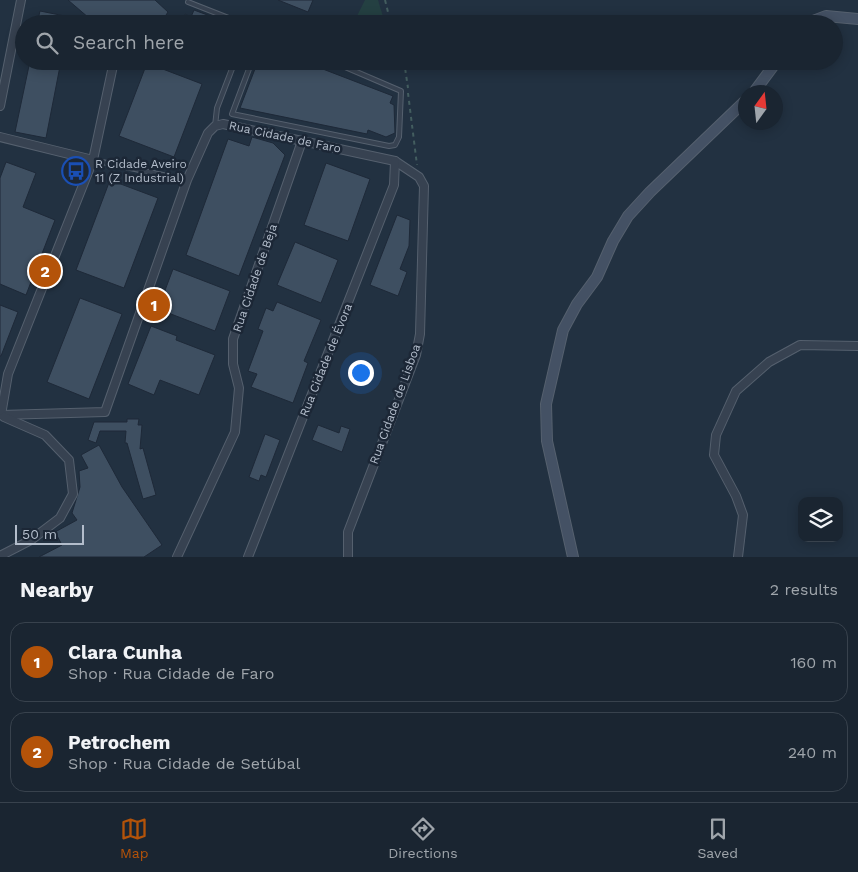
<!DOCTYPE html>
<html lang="en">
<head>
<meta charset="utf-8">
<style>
  :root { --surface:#1a2531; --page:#232d39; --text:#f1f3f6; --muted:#9fa5ab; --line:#38424d; --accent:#b45309 }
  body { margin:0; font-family:"Work Sans",sans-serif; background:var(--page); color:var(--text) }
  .controls { position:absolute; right:15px; bottom:15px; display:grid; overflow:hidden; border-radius:10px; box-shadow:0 2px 12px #0003 }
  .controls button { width:45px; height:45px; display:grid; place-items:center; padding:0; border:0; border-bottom:1px solid var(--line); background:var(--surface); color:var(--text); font:25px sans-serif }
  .compass { position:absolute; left:738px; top:85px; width:45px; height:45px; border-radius:50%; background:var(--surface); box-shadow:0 2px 12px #0003; rotate:15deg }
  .scale { position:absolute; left:15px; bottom:12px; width:69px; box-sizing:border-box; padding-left:5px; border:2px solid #b3bdcb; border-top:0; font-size:14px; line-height:18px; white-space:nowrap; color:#b3bdcb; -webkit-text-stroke:4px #1c2736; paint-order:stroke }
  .you { position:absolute; left:360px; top:372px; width:18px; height:18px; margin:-12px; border:4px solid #fff; border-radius:50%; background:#1a73e8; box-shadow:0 0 0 8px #1a73e833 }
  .badge { display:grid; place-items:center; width:32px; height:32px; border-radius:50%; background:var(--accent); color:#fff; font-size:16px; font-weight:700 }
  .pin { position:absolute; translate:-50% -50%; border:2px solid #fff; box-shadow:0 1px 5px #0006 }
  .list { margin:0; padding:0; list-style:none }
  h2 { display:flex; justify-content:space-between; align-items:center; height:65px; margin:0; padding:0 20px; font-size:21px }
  h2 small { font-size:16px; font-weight:400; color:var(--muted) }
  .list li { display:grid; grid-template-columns:32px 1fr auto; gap:15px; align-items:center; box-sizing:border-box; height:80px; margin:0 10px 10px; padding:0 10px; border:1px solid var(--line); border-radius:15px }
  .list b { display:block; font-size:19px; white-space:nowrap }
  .list p { margin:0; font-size:16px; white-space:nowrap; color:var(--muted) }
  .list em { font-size:16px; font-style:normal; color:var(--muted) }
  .icon { flex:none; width:28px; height:28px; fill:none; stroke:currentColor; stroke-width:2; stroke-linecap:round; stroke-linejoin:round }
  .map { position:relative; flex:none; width:858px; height:557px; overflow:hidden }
  .search { position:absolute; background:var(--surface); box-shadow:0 2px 12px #0003; left:15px; right:15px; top:15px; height:55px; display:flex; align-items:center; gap:12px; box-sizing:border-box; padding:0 18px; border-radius:28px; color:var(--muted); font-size:19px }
  .sheet { height:245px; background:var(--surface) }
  nav { display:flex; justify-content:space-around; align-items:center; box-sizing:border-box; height:70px; border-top:1px solid var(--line); background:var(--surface); font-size:14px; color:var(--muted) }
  nav a { display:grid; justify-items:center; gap:2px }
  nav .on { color:var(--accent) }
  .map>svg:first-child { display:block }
</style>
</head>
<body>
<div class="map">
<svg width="858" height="557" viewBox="0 0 858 557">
  <rect width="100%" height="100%" fill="#223141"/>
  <!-- green -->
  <path fill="#244042" d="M365 0H378L384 20 382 24H353Z"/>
  <!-- building -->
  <g fill="#3e4f61" stroke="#1e2938">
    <path d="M68 0H155L168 12 160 24H96Z"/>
    <path d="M278 0H313L308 12Z"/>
    <path d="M194 10 229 23V24H181L185 14 191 17Z"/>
    <path d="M40 11 70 17 69 24H37Z"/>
    <path d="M30 61H61L46 138 15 132Z"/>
    <path d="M258 61H302L393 96 390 103 394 105 395 133 386 137 368 130 367 134 240 108Z"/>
    <path d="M147 63 202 84 174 157 119 136Z"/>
    <path d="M252 137 273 143 285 155 239 276 186 255 228 139 249 146Z"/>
    <path d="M6 162 36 173 23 207 55 220 26 295 0 284V178Z"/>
    <path d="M326 163 370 179 348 241 304 225Z"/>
    <path d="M110 180 158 198 124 288 76 270Z"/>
    <path d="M397 215 410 220 409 246 400 269 407 272 398 296 370 285Z"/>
    <path d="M295 242 338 260 321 303 277 285Z"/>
    <path d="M173 269 230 291 215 331 158 309Z"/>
    <path d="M80 298 122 314 89 399 47 382Z"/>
    <path d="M277 302 321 320 304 361 308 363 293 403 251 387 257 374 248 371 263 331 258 329 266 308 273 311Z"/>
    <path d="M0 305 18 312 1 356H0Z"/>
    <path d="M151 326 177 336 176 340 215 355 199 395 160 380 154 395 128 384Z"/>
    <path d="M127 419H139L138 425H142L140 449 143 448 156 495 143 499 127 443H125L126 431H100L96 443 88 440 94 422H127Z"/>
    <path d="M318 425 339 433 341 426 350 429 342 452 312 440Z"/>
    <path d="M265 434 280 440 266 477 261 475 259 481 249 477Z"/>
    <path d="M99 445 122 487 162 545 144 557H39L62 545 55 532 77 520 72 513 80 487 79 471 88 468 81 455Z"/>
  </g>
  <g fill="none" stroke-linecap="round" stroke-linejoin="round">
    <defs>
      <g id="lane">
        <path d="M188 2 244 24"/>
        <path d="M252 61 232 114 389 146 395 145 399 137 401 91 331 61"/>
        <path d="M215 126 217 108 235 61"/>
        <path d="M93 160 186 180"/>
      </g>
      <g id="street">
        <path d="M0 106 21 0"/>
        <path d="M0 137 93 160"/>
        <path d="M1 415 105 412 187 180 208 133 215 126 223 124 395 161 419 177 424 186 420 334 416 355 348 532V557"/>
        <path d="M1 415 8 374 93 160 114 61"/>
        <path d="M0 556 31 540 60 518 73 494 69 460 45 435 4 417"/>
        <path d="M177 557 235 432 239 388 233 364V339L302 141"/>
        <path d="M248 557 394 185 395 161"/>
        <path d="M738 557 743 515 736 496 714 455 716 435 736 391 769 362 800 345 858 346"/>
      </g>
      <g id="secondary">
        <path d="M805 24 826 16 858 19"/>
        <path d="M754 92 777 61"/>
        <path d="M573 557 547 441 546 404 563 330 577 304 597 277 613 241 628 216 650 192 746 100"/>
      </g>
    </defs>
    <!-- lane casing -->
    <use href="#lane" stroke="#55606e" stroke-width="6"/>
    <!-- street casing -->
    <use href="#street" stroke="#55606e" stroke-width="10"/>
    <!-- secondary casing -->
    <use href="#secondary" stroke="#55606e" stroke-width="12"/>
    <!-- path -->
    <g stroke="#435d5f" stroke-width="2" stroke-dasharray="4 4" stroke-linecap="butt">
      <path d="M385 0 391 24"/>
      <path d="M404 61 408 88"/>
      <path d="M408 93 417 165"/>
    </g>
    <!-- lane -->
    <use href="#lane" stroke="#374251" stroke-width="4"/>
    <!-- street -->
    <use href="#street" stroke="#374251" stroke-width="8"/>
    <!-- secondary -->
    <use href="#secondary" stroke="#445164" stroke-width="10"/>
  </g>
  <!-- icons -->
  <defs>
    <symbol id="bus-ring" viewBox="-11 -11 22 22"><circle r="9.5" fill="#1c2736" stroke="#1a4fb4" stroke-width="1.5"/><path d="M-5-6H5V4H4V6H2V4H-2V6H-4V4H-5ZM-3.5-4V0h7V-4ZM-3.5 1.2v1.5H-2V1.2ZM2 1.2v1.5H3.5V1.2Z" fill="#1a4fb4"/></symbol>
  </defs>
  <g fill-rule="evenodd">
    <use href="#bus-ring" x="60" y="155" width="32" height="32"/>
  </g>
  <g text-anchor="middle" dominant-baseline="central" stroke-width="5" stroke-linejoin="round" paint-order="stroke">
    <!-- street labels -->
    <g font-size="12" fill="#b3bdcb" stroke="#1c2736">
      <text transform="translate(285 137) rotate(12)">Rua Cidade de Faro</text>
      <text transform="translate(255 278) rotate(-71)">Rua Cidade de Beja</text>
      <text transform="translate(326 360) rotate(-68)">Rua Cidade de Évora</text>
      <text transform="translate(395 404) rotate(-70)">Rua Cidade de Lisboa</text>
    </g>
    <!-- poi labels -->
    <g font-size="12" fill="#b3bdcb" stroke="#1c2736" text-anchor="start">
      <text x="95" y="164">R Cidade Aveiro<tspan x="95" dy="14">11 (Z Industrial)</tspan></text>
    </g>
  </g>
</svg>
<div class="controls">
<button><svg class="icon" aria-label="layers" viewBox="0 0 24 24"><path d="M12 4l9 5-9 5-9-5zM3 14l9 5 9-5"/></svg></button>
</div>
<svg class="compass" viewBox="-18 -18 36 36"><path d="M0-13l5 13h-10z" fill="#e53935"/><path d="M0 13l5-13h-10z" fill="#9fa5ab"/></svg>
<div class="scale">50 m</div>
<div class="you"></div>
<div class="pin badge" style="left:154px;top:305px">1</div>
<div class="pin badge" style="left:45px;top:271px">2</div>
<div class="search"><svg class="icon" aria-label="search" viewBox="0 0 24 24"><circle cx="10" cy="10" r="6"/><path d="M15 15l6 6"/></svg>Search here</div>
</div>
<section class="sheet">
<h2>Nearby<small>2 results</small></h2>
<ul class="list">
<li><span class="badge">1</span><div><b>Clara Cunha</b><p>Shop · Rua Cidade de Faro</p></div><em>160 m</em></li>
<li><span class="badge">2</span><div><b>Petrochem</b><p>Shop · Rua Cidade de Setúbal</p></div><em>240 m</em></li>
</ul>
</section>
<nav>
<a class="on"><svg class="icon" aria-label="map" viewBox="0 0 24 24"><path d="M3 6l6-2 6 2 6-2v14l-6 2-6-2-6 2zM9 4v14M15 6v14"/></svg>Map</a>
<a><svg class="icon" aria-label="directions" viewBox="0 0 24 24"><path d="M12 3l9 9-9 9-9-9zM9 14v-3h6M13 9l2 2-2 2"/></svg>Directions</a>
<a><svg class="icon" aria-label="saved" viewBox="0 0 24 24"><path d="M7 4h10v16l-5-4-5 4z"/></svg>Saved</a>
</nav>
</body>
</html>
